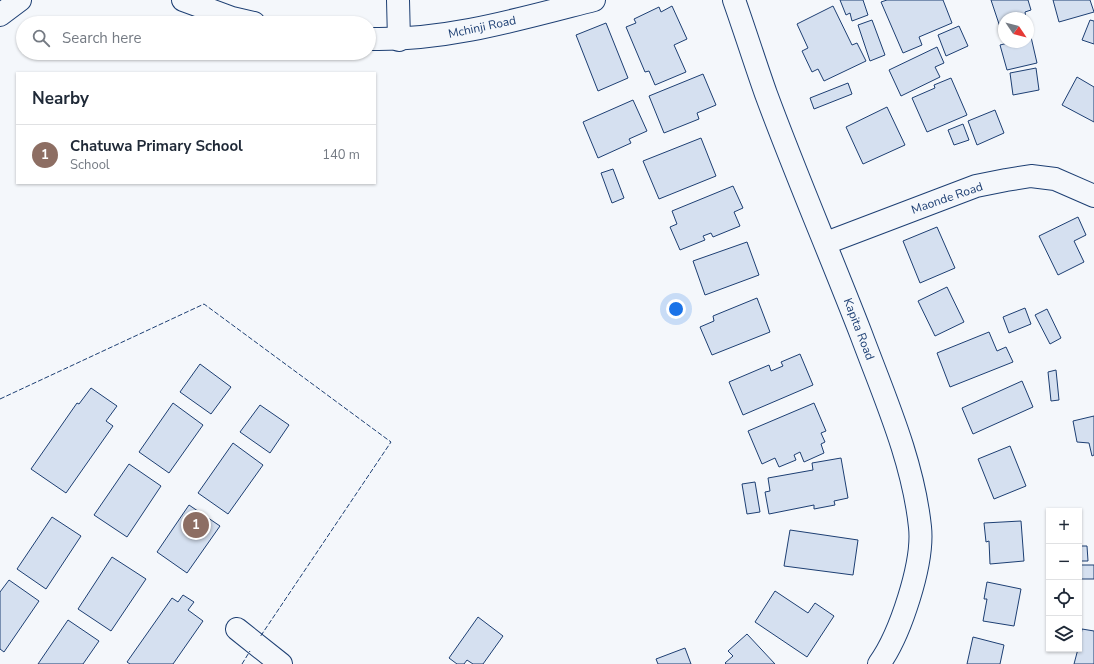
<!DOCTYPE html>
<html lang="en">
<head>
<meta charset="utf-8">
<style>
  :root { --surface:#fff; --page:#f2f2f3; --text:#1f2937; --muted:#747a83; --line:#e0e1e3; --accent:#0f766e }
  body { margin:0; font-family:"Nunito Sans",sans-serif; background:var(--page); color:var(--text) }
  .controls { position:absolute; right:12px; bottom:12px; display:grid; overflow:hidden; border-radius:0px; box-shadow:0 1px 3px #0004 }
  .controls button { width:36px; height:36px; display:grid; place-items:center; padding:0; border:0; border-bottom:1px solid var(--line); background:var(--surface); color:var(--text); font:20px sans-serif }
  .compass { position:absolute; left:998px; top:12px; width:36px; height:36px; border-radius:50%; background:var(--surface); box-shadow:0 1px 3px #0004; rotate:125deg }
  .you { position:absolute; left:676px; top:309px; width:14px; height:14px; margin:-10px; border:3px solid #fff; border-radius:50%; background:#1a73e8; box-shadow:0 0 0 6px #1a73e833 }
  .badge { display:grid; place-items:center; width:26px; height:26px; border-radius:50%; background:var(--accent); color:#fff; font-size:13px; font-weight:700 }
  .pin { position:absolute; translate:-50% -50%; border:2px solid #fff; box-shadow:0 1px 4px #0006 }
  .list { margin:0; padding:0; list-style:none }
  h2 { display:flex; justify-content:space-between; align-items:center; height:52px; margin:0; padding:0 16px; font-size:17px }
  h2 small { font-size:13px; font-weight:400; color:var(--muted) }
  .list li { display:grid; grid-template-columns:26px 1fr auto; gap:12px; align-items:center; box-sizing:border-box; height:60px; padding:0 16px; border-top:1px solid var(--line) }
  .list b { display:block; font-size:15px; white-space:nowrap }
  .list p { margin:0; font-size:13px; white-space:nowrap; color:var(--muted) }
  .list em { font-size:13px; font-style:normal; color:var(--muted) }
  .icon { flex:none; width:22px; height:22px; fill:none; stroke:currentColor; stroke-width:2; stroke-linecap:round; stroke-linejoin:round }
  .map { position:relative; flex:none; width:1094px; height:664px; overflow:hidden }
  .search { position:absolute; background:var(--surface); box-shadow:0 1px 3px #0004; left:16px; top:16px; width:360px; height:44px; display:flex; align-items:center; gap:10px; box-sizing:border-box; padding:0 14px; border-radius:22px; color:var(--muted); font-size:15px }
  .panel { position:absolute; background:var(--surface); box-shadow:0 1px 3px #0004; left:16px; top:72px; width:360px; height:112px; border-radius:0px }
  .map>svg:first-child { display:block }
</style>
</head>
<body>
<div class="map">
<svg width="1094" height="664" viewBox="0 0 1094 664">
  <rect width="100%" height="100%" fill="#f4f7fb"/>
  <!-- building -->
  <g fill="#d5e0f0" stroke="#1d3f73">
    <path d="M840 0H863L868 15 852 21 850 13 846 15Z"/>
    <path d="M887 0H943L952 23 919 37 922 45 903 53 881 2Z"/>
    <path d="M991 0H1028L1031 10 1025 12 1026 18H1004V33H1002Z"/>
    <path d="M1053 0H1090L1094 12 1059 22Z"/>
    <path d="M672 6 687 39 674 45 686 72 655 85 649 71 645 72 626 27 636 23 634 19 659 7 661 12Z"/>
    <path d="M833 6 852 45 857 43 866 61 824 81 818 69 812 72 802 51 808 48 797 24Z"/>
    <path d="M872 20 885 55 870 61 858 25Z"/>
    <path d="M1090 20 1094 21V44L1082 40Z"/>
    <path d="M606 23 628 78 598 91 576 35Z"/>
    <path d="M959 26 968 46 946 56 938 35Z"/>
    <path d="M1031 37 1037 63 1007 70 1000 45 1012 42H1028V38Z"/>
    <path d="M937 47 944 63 935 67 940 77 901 96 889 70Z"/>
    <path d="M1036 68 1039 90 1013 95 1010 73Z"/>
    <path d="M703 74 716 105 697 113 699 119 664 133 649 96Z"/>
    <path d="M1077 77 1094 87V122L1062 105Z"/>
    <path d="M951 78 967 115 927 132 912 98 935 88 934 85Z"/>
    <path d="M848 83 852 94 814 109 810 98Z"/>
    <path d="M633 100 647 131 629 139 631 143 598 158 583 122Z"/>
    <path d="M887 107 905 145 863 164 846 127Z"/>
    <path d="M995 110 1004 133 977 145 968 121Z"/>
    <path d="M963 124 969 140 954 145 948 130Z"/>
    <path d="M701 138 716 176 659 199 643 161Z"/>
    <path d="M613 169 624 198 612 203 601 173Z"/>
    <path d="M733 186 743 208 734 212 740 226 713 237 711 233 703 236 705 240 680 250 670 227 677 224 672 211Z"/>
    <path d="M1078 217 1086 235 1074 241 1084 262 1058 275 1039 236Z"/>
    <path d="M937 227 955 268 920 283 903 241Z"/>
    <path d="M747 242 759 275 705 295 693 261Z"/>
    <path d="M947 287 964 322 935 336 918 301Z"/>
    <path d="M757 298 770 332 712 355 700 327 714 321 713 316Z"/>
    <path d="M1025 308 1031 324 1009 333 1003 317Z"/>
    <path d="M1047 309 1061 338 1050 344 1035 315Z"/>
    <path d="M989 332 997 351 1006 347 1013 362 950 387 937 353Z"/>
    <path d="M800 354 813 385 743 415 729 382 769 365 771 371 783 366 781 362Z"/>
    <path d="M200 364 231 387 211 414 180 392Z"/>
    <path d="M1056 370 1059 400 1051 401 1048 372Z"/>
    <path d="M1022 381 1033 407 973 434 962 408Z"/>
    <path d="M91 388 117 406 106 421 113 426 66 493 31 469 77 403 79 404Z"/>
    <path d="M173 403 203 425 169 473 139 452Z"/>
    <path d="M814 403 826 431 821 433 825 442 821 444 824 453 804 462 800 452 794 455 796 460 779 467 775 458 762 464 748 431Z"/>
    <path d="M260 405 289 425 270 453 240 432Z"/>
    <path d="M1094 416V455L1092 456 1089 443 1077 442 1073 421Z"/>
    <path d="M233 443 263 465 228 514 198 493Z"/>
    <path d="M1010 446 1026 486 994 499 978 459Z"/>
    <path d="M841 458 848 498 834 501 835 505 814 509V505L769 514 765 492 770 491 768 478 813 470 812 463Z"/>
    <path d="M129 464 161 486 127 537 94 515Z"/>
    <path d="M755 482 760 512 747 514 742 484Z"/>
    <path d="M189 505 220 526 187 573 157 552Z"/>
    <path d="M52 517 81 536 46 589 17 569Z"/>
    <path d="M1021 521 1024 561 990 564 989 541 986 542 984 523Z"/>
    <path d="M790 530 858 540 853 575 784 566Z"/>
    <path d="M1079 546H1087L1088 561H1079Z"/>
    <path d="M112 557 146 579 111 631 78 609Z"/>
    <rect x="1080" y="565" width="14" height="14"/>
    <path d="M9 580 39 601 4 652 0 649V592Z"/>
    <path d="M987 582 1021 589 1014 626 983 621 987 599H984Z"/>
    <path d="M775 591 808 613 815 603 834 616 807 657 755 622Z"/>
    <path d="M183 595 194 602 188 610 203 621 173 664H130L127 662 172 598 178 602Z"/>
    <path d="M478 617 503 636 483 664H473L467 660 464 664H457L449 658Z"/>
    <path d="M68 620 99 641 83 664H38Z"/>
    <path d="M1082 629 1094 631V664H1074L1078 649H1079Z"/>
    <path d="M747 634 775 664H726L725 663 733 656 728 651Z"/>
    <path d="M973 637 1004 645 1000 664H967Z"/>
    <path d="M685 648 691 664H658L656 659Z"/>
  </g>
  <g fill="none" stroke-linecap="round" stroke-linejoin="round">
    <defs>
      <g id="minor">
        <path d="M183 0 232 18 254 23"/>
        <path d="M398 0 399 40"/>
        <path d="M734 0C745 31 755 63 766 94 796 175 830 254 861 334 884 396 913 460 920 527 924 563 900 635 879 664"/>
        <path d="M0 15 20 0"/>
        <path d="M369 39C446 41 520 19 594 0"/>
        <path d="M826 243 976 186 1006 180 1031 176 1055 179 1094 196"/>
        <path d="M237 629 281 664"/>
      </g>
    </defs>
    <!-- minor casing -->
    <use href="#minor" stroke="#1d3f73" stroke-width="24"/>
    <!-- minor -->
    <use href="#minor" stroke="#f4f7fb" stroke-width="22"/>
    <!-- fence -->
    <g stroke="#1d3f73" stroke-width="1" stroke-dasharray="5 2" stroke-linecap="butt">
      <path d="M0 399 204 304 391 442 260 637"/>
      <path d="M242 664 250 651"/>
    </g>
  </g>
  <g text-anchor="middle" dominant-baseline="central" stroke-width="3" stroke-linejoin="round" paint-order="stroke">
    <!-- street labels -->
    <g font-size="12" fill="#1d3f73" stroke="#f4f7fb">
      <text transform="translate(482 27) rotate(-12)">Mchinji Road</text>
      <text transform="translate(947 198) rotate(-19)">Maonde Road</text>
      <text transform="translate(859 329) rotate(69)">Kapita Road</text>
    </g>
  </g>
</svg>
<div class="controls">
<button>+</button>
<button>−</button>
<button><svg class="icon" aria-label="locate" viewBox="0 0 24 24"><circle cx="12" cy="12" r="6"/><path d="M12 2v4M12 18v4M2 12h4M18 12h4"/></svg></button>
<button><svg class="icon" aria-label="layers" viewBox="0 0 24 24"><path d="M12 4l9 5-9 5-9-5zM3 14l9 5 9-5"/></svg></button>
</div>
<svg class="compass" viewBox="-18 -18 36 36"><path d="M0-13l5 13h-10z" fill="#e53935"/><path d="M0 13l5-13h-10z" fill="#747a83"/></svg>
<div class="you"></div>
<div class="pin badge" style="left:196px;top:525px;background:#8d6e63">1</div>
<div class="search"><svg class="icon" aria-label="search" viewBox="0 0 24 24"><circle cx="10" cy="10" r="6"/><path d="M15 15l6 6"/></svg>Search here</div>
<section class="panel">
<h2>Nearby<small></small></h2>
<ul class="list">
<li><span class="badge" style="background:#8d6e63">1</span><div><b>Chatuwa Primary School</b><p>School</p></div><em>140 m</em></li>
</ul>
</section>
</div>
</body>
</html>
